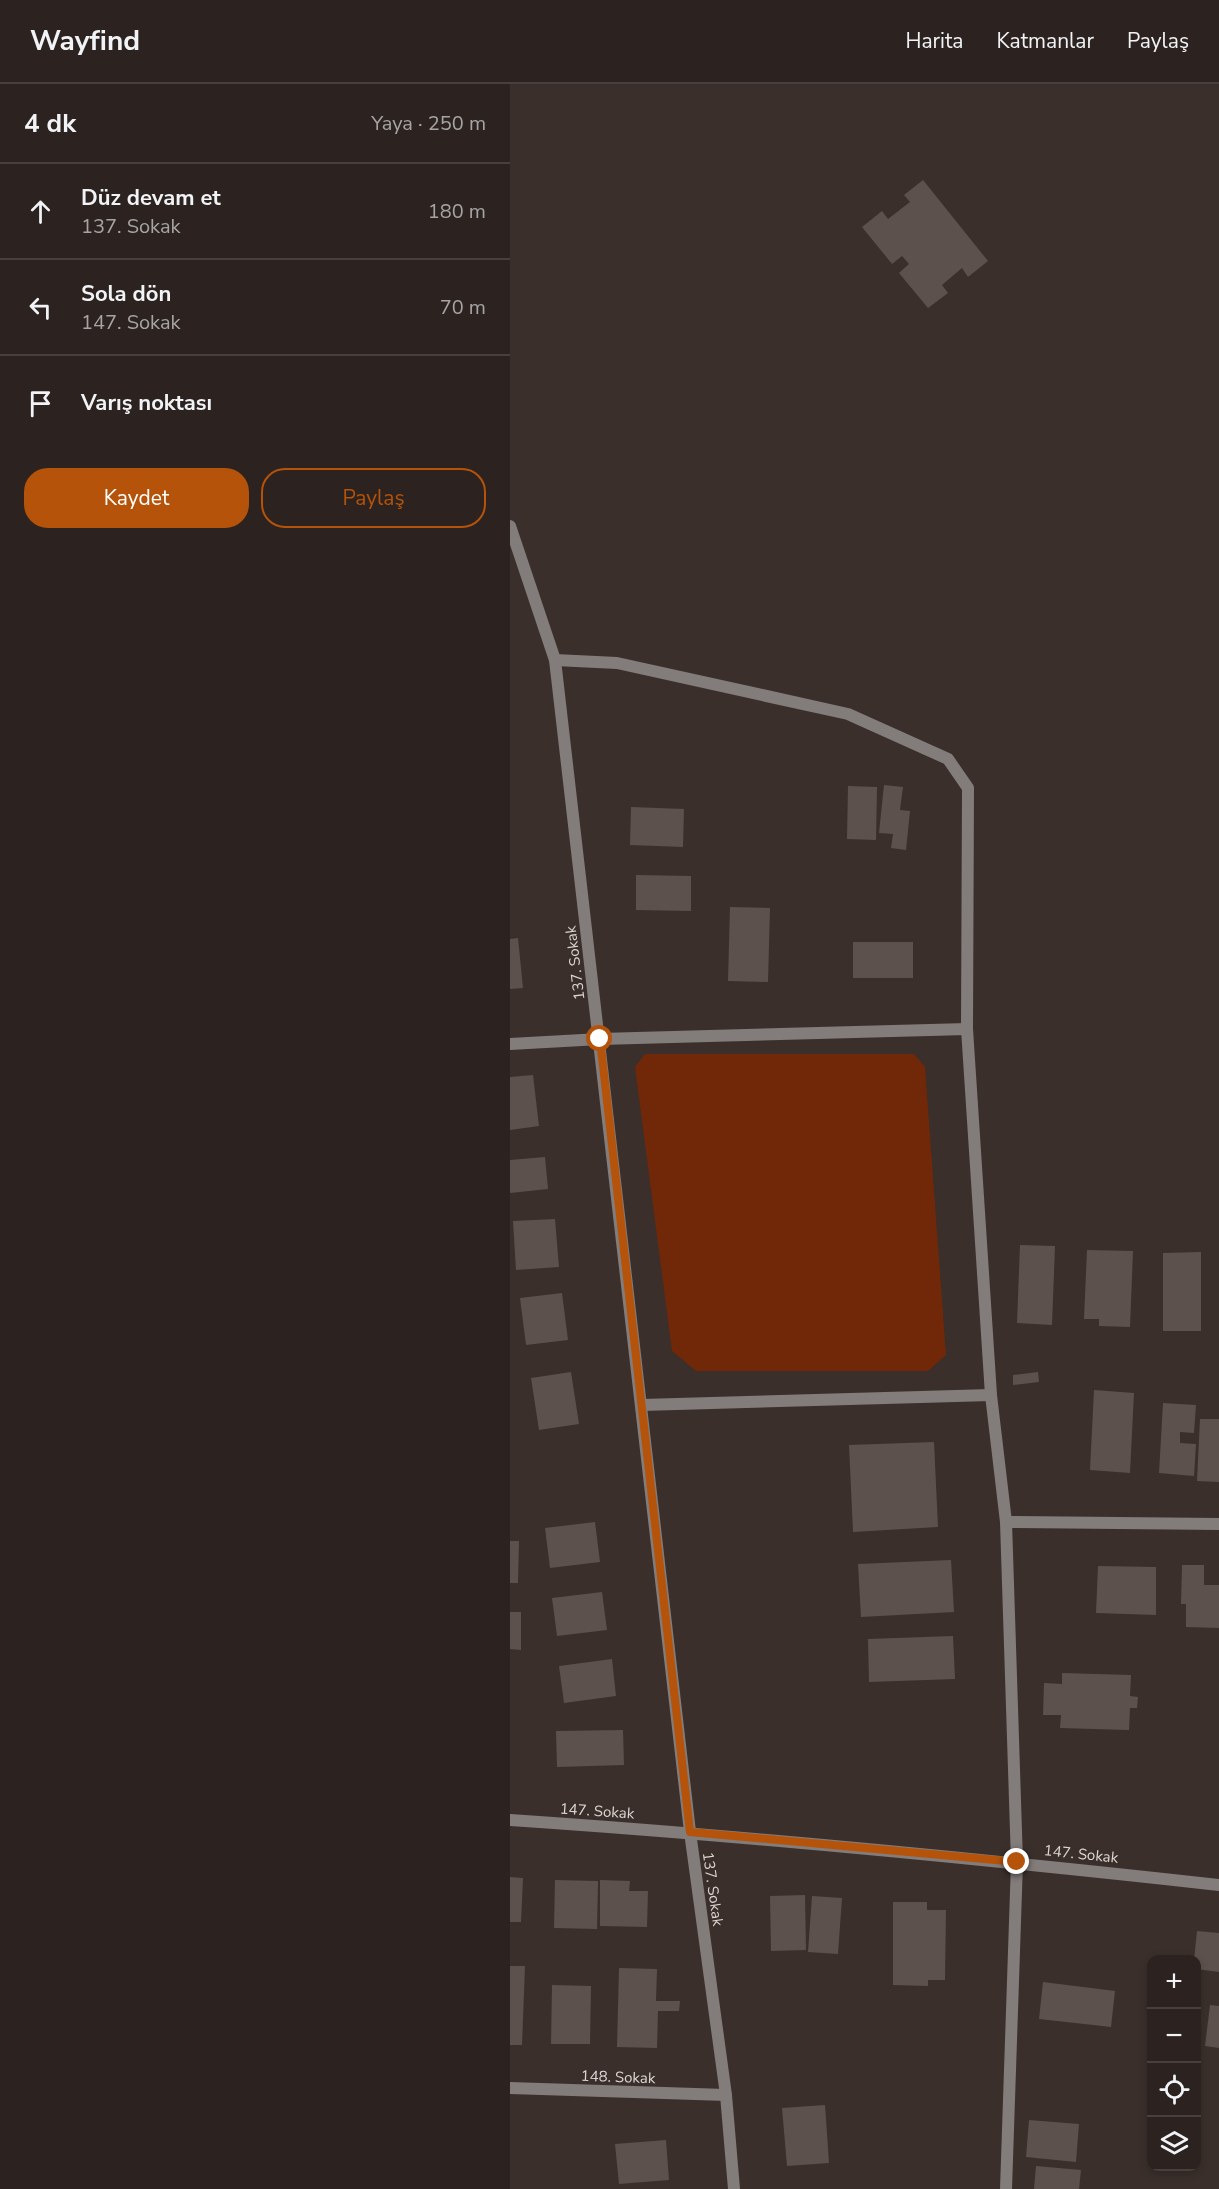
<!DOCTYPE html>
<html lang="tr">
<head>
<meta charset="utf-8">
<style>
  :root { --surface:#2c2320; --page:#382f2d; --text:#f1f3f6; --muted:#a6a4a5; --line:#48403e; --accent:#b45309 }
  body { margin:0; font-family:"Nunito Sans",sans-serif; background:var(--page); color:var(--text) }
  .controls { position:absolute; right:18px; bottom:18px; display:grid; overflow:hidden; border-radius:12px; box-shadow:0 3px 9px #0003 }
  .controls button { width:54px; height:54px; display:grid; place-items:center; padding:0; border:0; border-bottom:2px solid var(--line); background:var(--surface); color:var(--text); font:30px sans-serif }
  .stop { position:absolute; width:18px; height:18px; margin:-14px; border:4px solid #b45309; border-radius:50%; background:#fff }
  .stop.end { background:#b45309; border-color:#fff; box-shadow:0 2px 6px #0008 }
  .list { margin:0; padding:0; list-style:none }
  h2 { display:flex; justify-content:space-between; align-items:center; height:78px; margin:0; padding:0 24px; font-size:26px }
  h2 small { font-size:20px; font-weight:400; color:var(--muted) }
  .list li { display:grid; grid-template-columns:39px 1fr auto; gap:18px; align-items:center; box-sizing:border-box; height:96px; padding:0 24px; border-top:2px solid var(--line) }
  .list b { display:block; font-size:22px; white-space:nowrap }
  .list p { margin:0; font-size:20px; white-space:nowrap; color:var(--muted) }
  .list em { font-size:20px; font-style:normal; color:var(--muted) }
  .actions { display:flex; gap:12px; padding:18px 24px }
  .actions a { flex:1; padding:14px 0; border:2px solid var(--accent); border-radius:24px; text-align:center; font-size:21px; color:var(--accent) }
  .actions .main { background:var(--accent); color:#fff }
  .icon { flex:none; width:33px; height:33px; fill:none; stroke:currentColor; stroke-width:2; stroke-linecap:round; stroke-linejoin:round }
  .map { position:relative; flex:none; width:709px; height:2105px; overflow:hidden }
  header { display:flex; align-items:center; gap:36px; box-sizing:border-box; height:84px; padding:0 30px; background:var(--surface); border-bottom:2px solid var(--line) }
  header strong { font-size:28px }
  nav { display:flex; gap:33px; margin-inline-start:auto; font-size:21px }
  main { display:flex }
  aside { flex:1; background:var(--surface) }
  .map>svg:first-child { display:block }
</style>
</head>
<body>
<header>
<strong>Wayfind</strong>
<nav><a>Harita</a><a>Katmanlar</a><a>Paylaş</a></nav>
</header>
<main>
<aside>
<h2>4 dk<small>Yaya · 250 m</small></h2>
<ul class="list">
<li><svg class="icon" aria-label="ahead" viewBox="0 0 24 24"><path d="M12 20V5M6 11l6-6 6 6"/></svg><div><b>Düz devam et</b><p>137. Sokak</p></div><em>180 m</em></li>
<li><svg class="icon" aria-label="left" viewBox="0 0 24 24"><path d="M17 20v-9H6M10 6l-5 5 5 5"/></svg><div><b>Sola dön</b><p>147. Sokak</p></div><em>70 m</em></li>
<li><svg class="icon" aria-label="arrive" viewBox="0 0 24 24"><path d="M6 21V4h12l-3 4 3 4H6"/></svg><div><b>Varış noktası</b></div></li>
</ul>
<div class="actions"><a class="main">Kaydet</a><a>Paylaş</a></div>
</aside>
<div class="map">
<svg width="709" height="2105" viewBox="0 0 709 2105">
  <rect width="100%" height="100%" fill="#3a2f2b"/>
  <!-- green -->
  <path fill="#702809" d="M135 970H404L415 983 436 1271 418 1287H186L162 1267 125 983Z"/>
  <!-- building -->
  <g fill="#5d514d">
    <path d="M413 96 478 177 458 193 452 184 432 201 438 209 418 224 389 189 399 180 392 172 382 180 352 143 372 127 378 135 400 118 394 111Z"/>
    <path d="M374 701 393 703 390 726 400 727 396 766 381 764 383 750 369 749Z"/>
    <path d="M338 702 367 703 366 756 337 755Z"/>
    <path d="M121 723 174 725 173 763 120 761Z"/>
    <path d="M126 791 181 792V827L126 826Z"/>
    <path d="M220 823 260 824 258 898 218 897Z"/>
    <path d="M8 854 13 904 0 905V855Z"/>
    <rect x="343" y="858" width="60" height="36"/>
    <path d="M23 991 29 1042 0 1046V993Z"/>
    <path d="M35 1073 38 1105 0 1109V1076Z"/>
    <path d="M45 1135 49 1183 6 1186 3 1137Z"/>
    <path d="M510 1161 545 1162 542 1241 507 1239Z"/>
    <path d="M577 1166 623 1167 620 1243 589 1242V1235H574Z"/>
    <path d="M691 1168V1247H653V1169Z"/>
    <path d="M52 1209 58 1256 16 1261 10 1214Z"/>
    <path d="M61 1288 69 1340 29 1346 21 1294Z"/>
    <path d="M528 1288 529 1298 503 1301V1291Z"/>
    <path d="M584 1306 624 1309 620 1389 580 1386Z"/>
    <path d="M653 1319 686 1321 684 1349 670 1348V1359L686 1360 684 1392 649 1389Z"/>
    <path d="M690 1335H709V1398L687 1397Z"/>
    <path d="M424 1358 428 1443 343 1448 339 1361Z"/>
    <path d="M85 1438 90 1478 40 1484 35 1444Z"/>
    <path d="M0 1457H9L8 1499H0Z"/>
    <path d="M441 1476 444 1528 351 1533 348 1480Z"/>
    <path d="M672 1481H694V1501H709V1544L676 1543V1520H671Z"/>
    <path d="M588 1482 646 1483V1531L586 1529Z"/>
    <path d="M92 1508 97 1546 47 1552 42 1514Z"/>
    <path d="M0 1528H11V1566L0 1565Z"/>
    <path d="M443 1552 445 1595 359 1598 358 1555Z"/>
    <path d="M102 1575 106 1612 54 1619 49 1582Z"/>
    <path d="M552 1589 621 1591 620 1612 628 1613 627 1624H620L619 1646 550 1644 551 1631H533L534 1599 552 1600Z"/>
    <path d="M113 1646 114 1681 47 1683 46 1647Z"/>
    <path d="M0 1793 13 1794 11 1838H0Z"/>
    <path d="M45 1796 88 1797 87 1845 44 1844Z"/>
    <path d="M90 1796 120 1797 119 1807H138L137 1843 90 1842Z"/>
    <path d="M295 1811 296 1866 261 1867 260 1812Z"/>
    <path d="M302 1812 332 1814 328 1870 298 1868Z"/>
    <path d="M383 1818H417V1826H436L435 1896H418V1902L383 1901Z"/>
    <path d="M687 1847 709 1849V1888L686 1885V1876H684Z"/>
    <path d="M0 1882H15L12 1961H0Z"/>
    <path d="M109 1884 147 1885 146 1917H170L169 1927H148L147 1964 107 1963Z"/>
    <path d="M533 1898 605 1907 601 1943 529 1935Z"/>
    <path d="M42 1901 81 1902 80 1960H41Z"/>
    <path d="M700 1921 709 1922V1964L695 1962Z"/>
    <path d="M315 2021 319 2079 277 2082 272 2024Z"/>
    <path d="M519 2036 569 2040 566 2078 516 2073Z"/>
    <path d="M156 2056 159 2096 109 2100 105 2060Z"/>
    <path d="M526 2082 571 2086 569 2105H524Z"/>
  </g>
  <g fill="none" stroke-linecap="round" stroke-linejoin="round">
    <!-- minor -->
    <g stroke="#827c7a" stroke-width="12">
      <path d="M0 442 45 576 180 1748 216 2011 224 2105"/>
      <path d="M45 576 107 579 338 630 438 675 458 704 457 945 481 1311 496 1438"/>
      <path d="M0 960 90 955 457 945"/>
      <path d="M132 1321 481 1311"/>
      <path d="M0 1736C237 1752 473 1775 709 1801"/>
      <path d="M0 2004 216 2011"/>
      <path d="M496 2105 507 1778 496 1438 709 1440"/>
    </g>
  </g>
  <g fill="none" stroke-linecap="round" stroke-linejoin="round">
    <!-- route -->
    <path stroke="#b45309" stroke-width="8" d="M90 955 180 1748 507 1778"/>
  </g>
  <g text-anchor="middle" dominant-baseline="central" stroke-width="4.5" stroke-linejoin="round" paint-order="stroke">
    <!-- street labels -->
    <g font-size="15" fill="#ddd6d3" stroke="#3a2f2b">
      <text transform="translate(65 879) rotate(-97)">137. Sokak</text>
      <text transform="translate(87 1727) rotate(4)">147. Sokak</text>
      <text transform="translate(571 1770) rotate(6)">147. Sokak</text>
      <text transform="translate(203 1805) rotate(82)">137. Sokak</text>
      <text transform="translate(108 1993) rotate(2)">148. Sokak</text>
    </g>
  </g>
</svg>
<div class="controls">
<button>+</button>
<button>−</button>
<button><svg class="icon" aria-label="locate" viewBox="0 0 24 24"><circle cx="12" cy="12" r="6"/><path d="M12 2v4M12 18v4M2 12h4M18 12h4"/></svg></button>
<button><svg class="icon" aria-label="layers" viewBox="0 0 24 24"><path d="M12 4l9 5-9 5-9-5zM3 14l9 5 9-5"/></svg></button>
</div>
<div class="stop" style="left:90px;top:955px"></div>
<div class="stop end" style="left:507px;top:1778px"></div>
</div>
</main>
</body>
</html>
